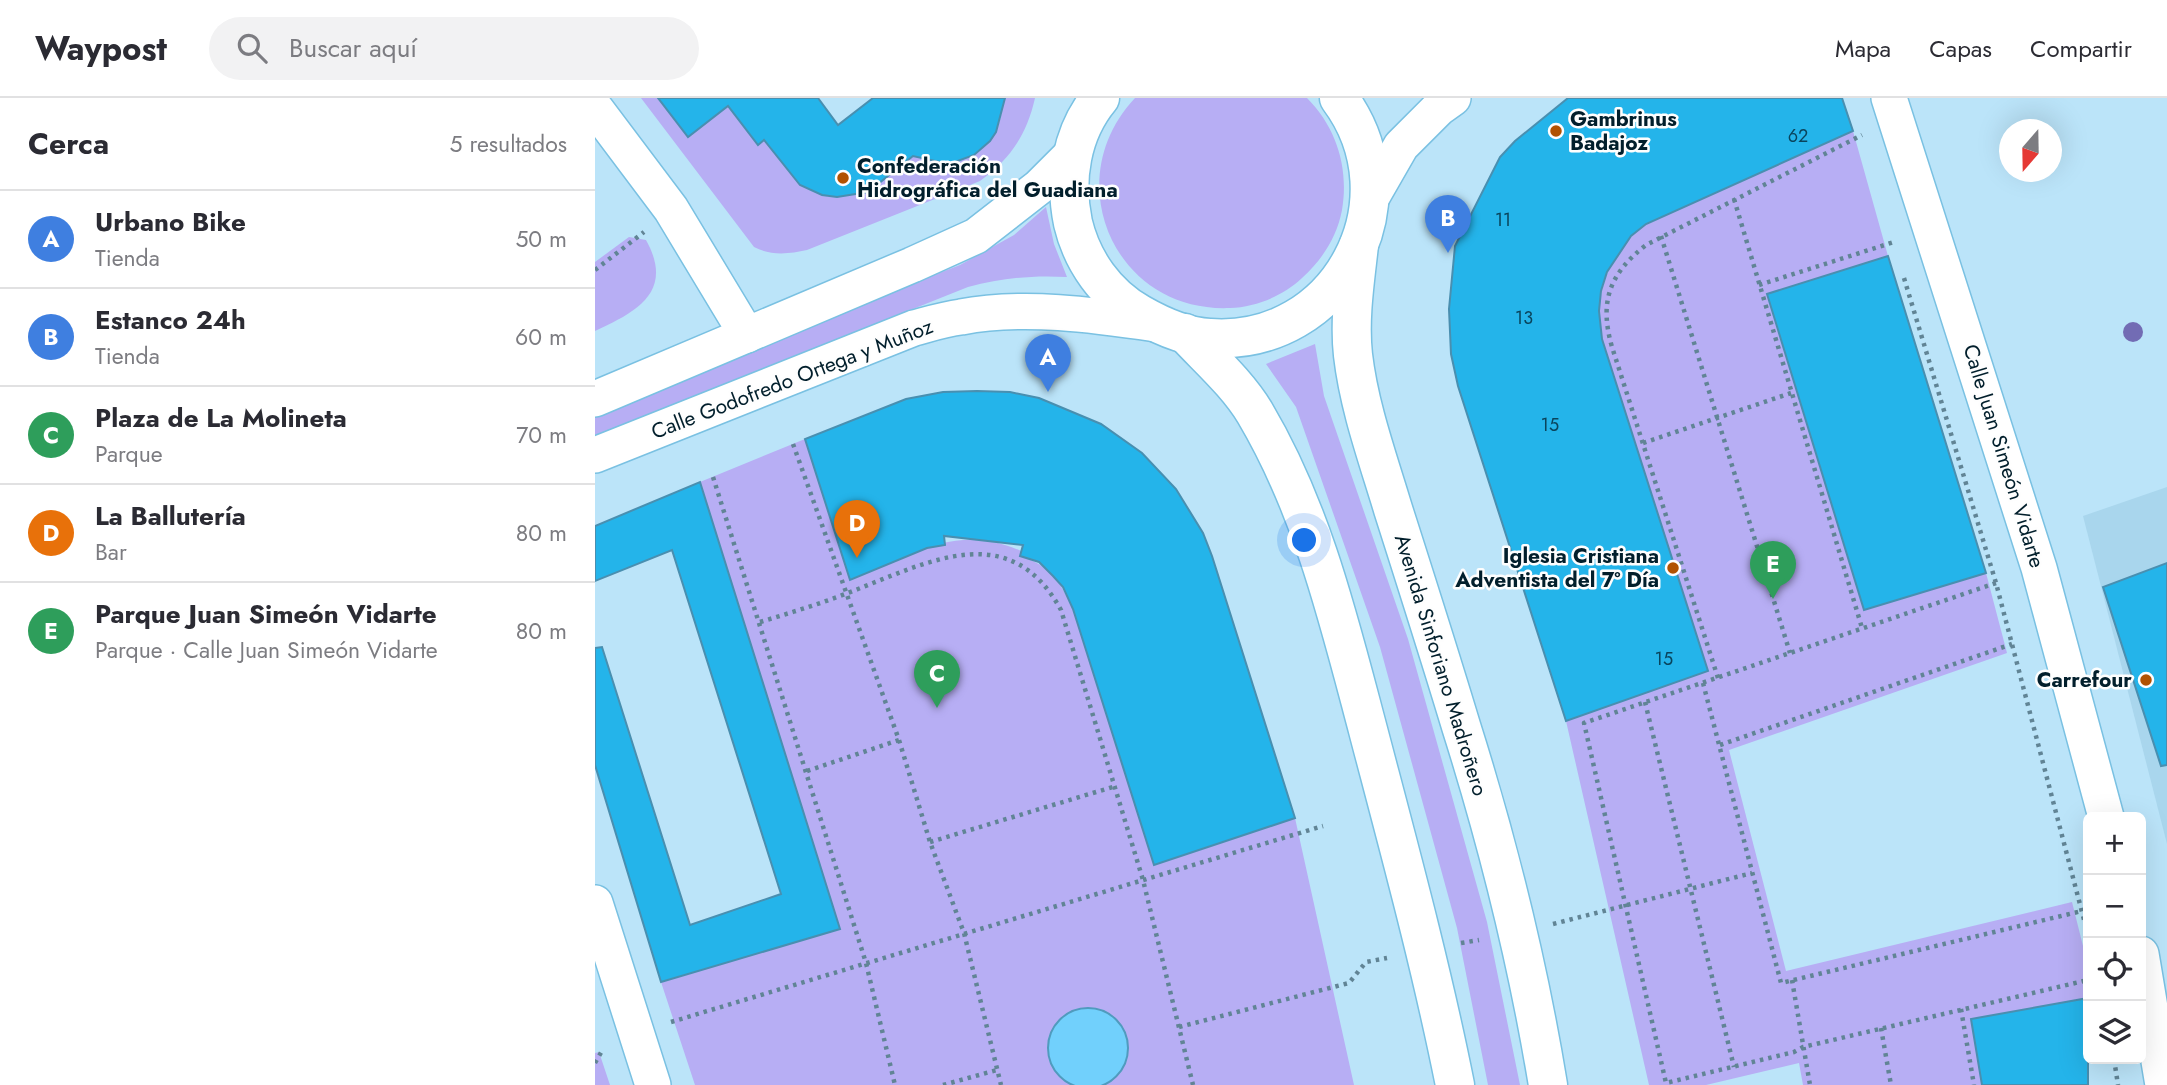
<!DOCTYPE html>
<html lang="es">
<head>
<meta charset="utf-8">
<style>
  :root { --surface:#fff; --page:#f2f2f3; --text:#2b2b33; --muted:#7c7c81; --line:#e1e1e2; --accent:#b15202 }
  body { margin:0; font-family:Jost,sans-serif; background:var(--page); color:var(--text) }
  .controls { position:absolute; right:21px; bottom:21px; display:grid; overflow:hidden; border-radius:10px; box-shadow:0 7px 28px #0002 }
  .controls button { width:63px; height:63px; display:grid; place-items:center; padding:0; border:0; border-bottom:2px solid var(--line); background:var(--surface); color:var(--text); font:35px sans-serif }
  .compass { position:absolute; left:1404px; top:21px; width:63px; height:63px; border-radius:50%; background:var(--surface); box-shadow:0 7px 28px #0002; rotate:200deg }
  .you { position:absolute; left:710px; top:443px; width:24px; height:24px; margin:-18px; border:5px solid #fff; border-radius:50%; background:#1a73e8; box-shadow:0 0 0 10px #1a73e833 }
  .badge { display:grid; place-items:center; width:46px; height:46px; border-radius:50%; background:var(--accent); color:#fff; font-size:23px; font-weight:700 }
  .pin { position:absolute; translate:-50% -58px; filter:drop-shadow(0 2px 4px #0008) }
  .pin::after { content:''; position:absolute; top:37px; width:24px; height:21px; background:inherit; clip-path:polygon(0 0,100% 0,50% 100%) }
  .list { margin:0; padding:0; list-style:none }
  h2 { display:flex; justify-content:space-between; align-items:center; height:91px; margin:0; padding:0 28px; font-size:30px }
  h2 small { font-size:23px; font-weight:400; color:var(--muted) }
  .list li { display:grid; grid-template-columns:46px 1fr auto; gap:21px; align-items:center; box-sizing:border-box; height:98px; padding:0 28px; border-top:2px solid var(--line) }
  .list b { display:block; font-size:26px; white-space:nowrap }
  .list p { margin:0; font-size:23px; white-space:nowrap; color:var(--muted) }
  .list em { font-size:23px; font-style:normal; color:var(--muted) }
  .icon { flex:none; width:38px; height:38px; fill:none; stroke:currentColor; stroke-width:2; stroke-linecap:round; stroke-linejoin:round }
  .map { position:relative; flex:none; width:1572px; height:987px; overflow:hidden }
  header { display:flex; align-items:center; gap:42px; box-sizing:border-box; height:98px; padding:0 35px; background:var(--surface); border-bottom:2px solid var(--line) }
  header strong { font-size:33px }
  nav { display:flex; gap:38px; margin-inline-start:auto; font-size:24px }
  .search { width:490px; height:63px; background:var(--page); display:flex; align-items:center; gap:18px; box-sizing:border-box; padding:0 24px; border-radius:38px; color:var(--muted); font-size:26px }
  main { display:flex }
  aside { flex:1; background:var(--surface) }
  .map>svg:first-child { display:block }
</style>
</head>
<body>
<header>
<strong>Waypost</strong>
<div class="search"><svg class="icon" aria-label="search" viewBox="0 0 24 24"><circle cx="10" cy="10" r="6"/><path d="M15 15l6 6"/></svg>Buscar aquí</div>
<nav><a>Mapa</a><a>Capas</a><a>Compartir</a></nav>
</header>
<main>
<aside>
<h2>Cerca<small>5 resultados</small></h2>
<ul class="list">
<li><span class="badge" style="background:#3f7fe0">A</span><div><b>Urbano Bike</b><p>Tienda</p></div><em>50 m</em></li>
<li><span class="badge" style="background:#3f7fe0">B</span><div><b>Estanco 24h</b><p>Tienda</p></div><em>60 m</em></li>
<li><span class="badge" style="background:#2e9e5b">C</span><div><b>Plaza de La Molineta</b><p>Parque</p></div><em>70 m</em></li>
<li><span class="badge" style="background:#e8710a">D</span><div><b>La Ballutería</b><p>Bar</p></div><em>80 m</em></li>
<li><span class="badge" style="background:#2e9e5b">E</span><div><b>Parque Juan Simeón Vidarte</b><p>Parque · Calle Juan Simeón Vidarte</p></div><em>80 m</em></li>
</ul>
</aside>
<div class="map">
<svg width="1572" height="987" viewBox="0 0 1572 987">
  <rect width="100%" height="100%" fill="#bbe4f9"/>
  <!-- built -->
  <path fill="#a9d6ed" d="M1572 389V746L1488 418Z"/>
  <!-- green -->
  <g fill="#b7aef4">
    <path d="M46 0H63L94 38 144 0 163 46 169 42 205 87 210 84C224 101 244 103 262 92L267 98 319 57C362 78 411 49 407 0H440C432 36 415 62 385 83L212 152C194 156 176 158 159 149Z"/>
    <path d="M540 0H712C742 30 754 71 747 112 742 139 727 162 707 180 688 198 661 209 635 210 520 215 462 83 540 0Z"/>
    <path d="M1258 33 1293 158 1172 197 1269 512 1391 475 1412 555 1134 652 1191 873 1477 804 1493 868V900L1376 921 1387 987H1208L1204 965 1111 987H1054L971 623 1113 573 1007 241C997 197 1015 152 1051 126Z"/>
    <path d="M451 109 459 146 472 179C437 177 407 180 373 189L0 338V311L60 285 365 167 419 137Z"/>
    <path d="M34 139 51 142C80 194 41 214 0 233V164Z"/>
    <path d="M720 246 729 298 813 541 892 824 925 987H893L862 830 785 549 701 309 671 266Z"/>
    <path d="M210 341 255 481C313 457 363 424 426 453V458C455 468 465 483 478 511L559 767 700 720 759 987H100L66 884 245 831 105 384Z"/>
    <path d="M4 954 15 987H0V955Z"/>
  </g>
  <!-- water -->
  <circle fill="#71d0fc" stroke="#509bbe" stroke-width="2" cx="493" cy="950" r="40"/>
  <!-- building -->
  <g fill="#24b4ea" stroke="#498fb0" stroke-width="2">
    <path d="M63 0H223L243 27 278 0H410L401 34 395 43 379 57 360 64 349 65 318 58 273 94 242 99 227 97 205 87 169 42 163 47 133 8 93 39Z"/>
    <path d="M973 0H1247L1258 33 1051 126 1036 138 1012 174 1006 193 1004 213 1007 241 1113 573 971 623 863 288 856 256 854 211 860 148 905 59 920 43Z"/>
    <path d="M1293 158 1391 475 1269 512 1172 196Z"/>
    <path d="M382 293 415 294 444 300 506 326 547 355 581 391 608 435 617 458 700 720 559 767 478 511 468 489 458 478 444 464 425 458 428 447 349 438 350 447 332 450 255 482 210 341 311 301 348 294Z"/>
    <path d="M105 384 245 831 66 884 0 667V550L7 549 95 827 186 796 77 452 0 483V428Z"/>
    <path d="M1572 465V667L1566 668 1508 489Z"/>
    <path d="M1493 900V987H1387L1376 921Z"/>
  </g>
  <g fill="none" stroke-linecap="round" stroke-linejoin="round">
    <defs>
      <g id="minor">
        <path d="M1294 0 1444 470 1511 719"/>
        <path d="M0 10 76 111 152 237"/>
        <path d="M775 102 806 48 844 10 858 0"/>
        <path d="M0 301 317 167 381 138 444 89 478 55"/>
        <path d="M0 357 319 230C334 226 350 221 366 219 428 207 500 217 561 226"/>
        <path d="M0 805 58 987"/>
        <path d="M1546 856 1568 987"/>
      </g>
      <g id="secondary">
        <path d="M505 0C476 35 469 82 478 125 487 163 511 197 545 216 566 228 590 239 615 240 744 249 821 103 744 0"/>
        <path d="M764 147C760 183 754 221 758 257 764 309 783 361 798 411 821 483 844 555 866 628 903 745 933 866 953 987"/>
        <path d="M590 235C613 260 642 285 660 315 718 413 744 523 773 632 804 750 836 867 860 987"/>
      </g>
    </defs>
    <!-- minor casing -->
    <use href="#minor" stroke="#7ac1e2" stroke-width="38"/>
    <!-- secondary casing -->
    <use href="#secondary" stroke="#7ac1e2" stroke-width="41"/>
    <!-- path -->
    <g stroke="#618495" stroke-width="4.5" stroke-dasharray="3.5 5" stroke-linecap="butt">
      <path d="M1139 101 1267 530"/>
      <path d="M1066 138 1195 555"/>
      <path d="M0 172 49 134"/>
      <path d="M1309 180 1401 485 1493 837"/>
      <path d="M1164 187 1299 144"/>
      <path d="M1048 345 1196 295"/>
      <path d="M198 346 304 642 335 744 369 835 406 987"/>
      <path d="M118 379 271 865 300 987"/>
      <path d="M1401 485 989 625 1071 985 1199 954 1208 949 1493 882"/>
      <path d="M165 524C198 514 231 504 263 491 337 462 416 421 466 512L548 782 598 987"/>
      <path d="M1123 580 1017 249C1004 204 1014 176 1051 147L1267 37"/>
      <path d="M1108 585 1186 885 1487 813"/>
      <path d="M1050 604 1139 969"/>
      <path d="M1125 647 1417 546"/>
      <path d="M212 673 304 642"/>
      <path d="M335 744 521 688"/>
      <path d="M958 826 1157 775"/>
      <path d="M866 845 884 842"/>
      <path d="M1197 882 1215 987"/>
      <path d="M1366 911 1379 987"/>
      <path d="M76 924 728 728"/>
      <path d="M584 929 754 885 771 864 792 860"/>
      <path d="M1286 930 1296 987"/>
      <path d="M1519 961 1523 987"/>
      <path d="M0 965 8 951"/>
      <path d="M348 987 402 972"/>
    </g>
    <!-- minor -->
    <use href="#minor" stroke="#fff" stroke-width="35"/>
    <!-- secondary -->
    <use href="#secondary" stroke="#fff" stroke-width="38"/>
  </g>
  <!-- trees -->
  <circle fill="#726cb4" cx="1538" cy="234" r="10"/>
  <!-- markers -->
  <g fill="#b15202" stroke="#fefefe" stroke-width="2.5">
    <circle cx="961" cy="33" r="7"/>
    <circle cx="248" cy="80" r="7"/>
    <circle cx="1078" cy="470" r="7"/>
    <circle cx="1551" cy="582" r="7"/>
  </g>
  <g text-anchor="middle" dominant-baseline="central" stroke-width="5" stroke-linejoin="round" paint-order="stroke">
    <!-- number labels -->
    <g font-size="18" fill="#0a445c">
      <text x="1203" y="38">62</text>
      <text x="908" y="122">11</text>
      <text x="929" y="220">13</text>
      <text x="955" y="327">15</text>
      <text x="1069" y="561">15</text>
    </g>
    <!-- poi labels -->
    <g font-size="21" font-weight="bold" fill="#021f2c" stroke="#fefefe" text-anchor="start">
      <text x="975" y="21">Gambrinus<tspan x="975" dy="24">Badajoz</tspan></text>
      <text x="262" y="68">Confederación<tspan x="262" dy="24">Hidrográfica del Guadiana</tspan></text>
      <text x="1064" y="458" text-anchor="end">Iglesia Cristiana<tspan x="1064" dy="24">Adventista del 7º Día</tspan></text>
      <text x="1537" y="582" text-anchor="end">Carrefour</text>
    </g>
    <!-- street labels -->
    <g font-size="21" fill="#021f2c" stroke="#fefefe">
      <text transform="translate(197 281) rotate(-21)">Calle Godofredo Ortega y Muñoz</text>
      <text transform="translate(1409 358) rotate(73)">Calle Juan Simeón Vidarte</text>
      <text transform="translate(846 567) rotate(73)">Avenida Sinforiano Madroñero</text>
    </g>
  </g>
</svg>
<div class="controls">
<button>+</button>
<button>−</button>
<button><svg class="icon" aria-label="locate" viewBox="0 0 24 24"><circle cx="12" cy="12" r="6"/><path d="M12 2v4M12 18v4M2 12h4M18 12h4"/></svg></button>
<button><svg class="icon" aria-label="layers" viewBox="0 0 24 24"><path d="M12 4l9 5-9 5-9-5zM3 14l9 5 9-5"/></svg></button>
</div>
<svg class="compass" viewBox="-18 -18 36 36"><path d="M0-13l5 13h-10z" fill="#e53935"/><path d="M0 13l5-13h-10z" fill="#7c7c81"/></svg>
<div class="you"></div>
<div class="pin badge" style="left:453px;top:294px;background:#3f7fe0">A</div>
<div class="pin badge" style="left:853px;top:155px;background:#3f7fe0">B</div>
<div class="pin badge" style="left:342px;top:610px;background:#2e9e5b">C</div>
<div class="pin badge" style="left:262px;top:460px;background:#e8710a">D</div>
<div class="pin badge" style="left:1178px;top:501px;background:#2e9e5b">E</div>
</div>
</main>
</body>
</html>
